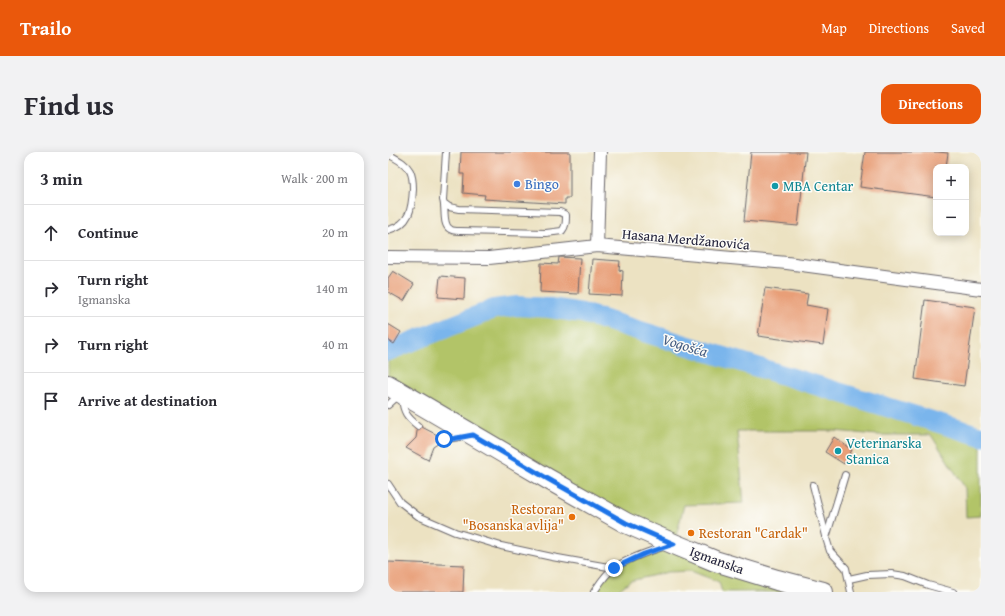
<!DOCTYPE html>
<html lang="en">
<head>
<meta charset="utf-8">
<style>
  :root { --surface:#fff; --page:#f2f2f3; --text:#2b2b33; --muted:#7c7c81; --line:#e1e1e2; --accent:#ea580c }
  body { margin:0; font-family:"Gentium Book Plus",serif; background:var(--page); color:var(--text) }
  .controls { position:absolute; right:12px; top:12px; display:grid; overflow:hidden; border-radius:8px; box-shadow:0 2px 10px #0003 }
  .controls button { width:36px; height:36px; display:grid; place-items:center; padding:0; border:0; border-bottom:1px solid var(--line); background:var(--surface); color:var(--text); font:20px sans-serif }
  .stop { position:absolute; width:12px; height:12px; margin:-9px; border:3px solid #1a73e8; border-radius:50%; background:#fff }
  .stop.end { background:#1a73e8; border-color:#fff; box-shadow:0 1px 4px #0008 }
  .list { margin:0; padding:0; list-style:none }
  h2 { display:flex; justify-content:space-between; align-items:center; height:52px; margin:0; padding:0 16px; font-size:17px }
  h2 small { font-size:13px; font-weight:400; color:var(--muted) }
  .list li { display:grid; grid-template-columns:26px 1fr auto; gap:12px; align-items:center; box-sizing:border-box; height:56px; padding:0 16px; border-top:1px solid var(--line) }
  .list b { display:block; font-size:15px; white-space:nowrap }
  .list p { margin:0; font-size:13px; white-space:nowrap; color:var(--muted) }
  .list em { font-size:13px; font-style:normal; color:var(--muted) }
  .icon { flex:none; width:22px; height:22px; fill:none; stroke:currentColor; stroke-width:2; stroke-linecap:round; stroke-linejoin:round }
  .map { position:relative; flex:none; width:593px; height:440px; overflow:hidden; border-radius:12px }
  header { display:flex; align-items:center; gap:24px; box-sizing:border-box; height:56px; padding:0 20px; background:var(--accent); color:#fff }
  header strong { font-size:19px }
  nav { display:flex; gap:22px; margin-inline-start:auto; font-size:14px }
  .intro { display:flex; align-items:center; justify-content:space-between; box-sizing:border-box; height:96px; padding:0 24px }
  h1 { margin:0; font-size:28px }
  .button { padding:10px 18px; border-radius:12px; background:var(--accent); color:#fff; font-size:14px; font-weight:700 }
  main { display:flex; gap:24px; padding:0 24px }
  aside { flex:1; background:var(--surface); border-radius:12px; box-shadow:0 2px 10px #0003 }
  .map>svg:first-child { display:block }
</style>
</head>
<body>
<header>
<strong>Trailo</strong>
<nav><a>Map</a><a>Directions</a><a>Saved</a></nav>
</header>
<div class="intro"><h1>Find us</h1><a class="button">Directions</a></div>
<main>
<aside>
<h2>3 min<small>Walk · 200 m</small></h2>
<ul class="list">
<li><svg class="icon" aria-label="ahead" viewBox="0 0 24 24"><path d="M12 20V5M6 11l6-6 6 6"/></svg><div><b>Continue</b></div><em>20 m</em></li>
<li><svg class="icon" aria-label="right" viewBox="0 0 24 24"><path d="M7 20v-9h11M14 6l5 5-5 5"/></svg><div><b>Turn right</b><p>Igmanska</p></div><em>140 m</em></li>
<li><svg class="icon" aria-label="right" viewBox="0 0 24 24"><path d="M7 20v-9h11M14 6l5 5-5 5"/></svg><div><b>Turn right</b></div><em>40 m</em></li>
<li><svg class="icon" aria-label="arrive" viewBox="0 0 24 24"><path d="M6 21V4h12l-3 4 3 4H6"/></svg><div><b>Arrive at destination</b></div></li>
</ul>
</aside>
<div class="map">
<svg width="593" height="440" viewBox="0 0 593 440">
  <rect width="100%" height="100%" fill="#fdfcf7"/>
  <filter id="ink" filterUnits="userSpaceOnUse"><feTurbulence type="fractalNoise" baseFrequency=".025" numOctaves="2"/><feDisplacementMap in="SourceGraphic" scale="8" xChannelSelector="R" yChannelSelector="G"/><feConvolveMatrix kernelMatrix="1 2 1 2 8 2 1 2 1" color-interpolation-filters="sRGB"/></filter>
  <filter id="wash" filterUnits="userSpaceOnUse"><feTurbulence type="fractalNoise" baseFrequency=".012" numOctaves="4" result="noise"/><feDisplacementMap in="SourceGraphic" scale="16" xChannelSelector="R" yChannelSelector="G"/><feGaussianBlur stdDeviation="0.9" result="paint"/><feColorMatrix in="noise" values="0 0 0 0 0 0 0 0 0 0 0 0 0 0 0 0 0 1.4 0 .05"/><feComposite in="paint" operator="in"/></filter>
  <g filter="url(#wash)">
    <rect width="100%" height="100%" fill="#ece2c2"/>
    <!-- green -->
    <path fill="#b2c467" stroke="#6a7351" d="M129 154 162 156 194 161 593 284V364L578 365 577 336 543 283H489L447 279H349L356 351 296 353 286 392 435 440H334L331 430 303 419 280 420 242 429 228 440H206L226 416 285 392 0 236V200L105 157Z"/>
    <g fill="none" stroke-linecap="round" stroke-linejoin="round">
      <!-- river -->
      <path stroke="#7ab5ec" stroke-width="20" d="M0 199 106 157 129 154 162 156 194 161 593 284"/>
    </g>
    <g id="blocks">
      <!-- building -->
      <g fill="#e89f78">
        <path d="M73 0H182V46H177V52L96 47 97 43 75 41 76 22H72Z"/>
        <path d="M363 0H418L410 74 356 69Z"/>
        <path d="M477 0H550L560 1 558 15H548V45L472 35Z"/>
        <path d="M171 105 192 106 190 142 152 140 153 111 170 112Z"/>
        <path d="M204 107 232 109 231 118 235 119 234 144 201 142Z"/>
        <path d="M5 119 26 132 16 149 0 140V126Z"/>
        <path d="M52 124 77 126 76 147 50 145Z"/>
        <path d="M377 136 420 142 418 153 440 157 435 193 370 184Z"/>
        <path d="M537 148 587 155 576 234 527 227Z"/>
        <path d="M0 172 13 180 6 192 0 188Z"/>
        <path d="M30 273 57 287 45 295 40 308 18 296 28 286Z"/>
        <path d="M446 285 464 298 456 312 437 300Z"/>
        <path d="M0 410 76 413 75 440H0Z"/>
      </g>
    </g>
  </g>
  <g filter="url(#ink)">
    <use href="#blocks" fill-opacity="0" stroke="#69656a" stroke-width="1"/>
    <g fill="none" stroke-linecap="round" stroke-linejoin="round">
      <defs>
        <g id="lane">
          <path d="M0 2C8 7 17 10 22 19 25 25 25 31 25 37 24 56 22 73 0 78"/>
          <path d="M57 52 61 55 71 57 172 60 178 63C178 70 178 74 174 79L158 81 72 79C68 79 64 79 62 77 54 73 58 56 55 48L58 0"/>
          <path d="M14 246C15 260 19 265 30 274"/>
          <path d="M0 253 11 243"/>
          <path d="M56 287H58L78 284"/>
          <path d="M457 323 438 386 442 399 458 416 463 440"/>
          <path d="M0 332 12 350 30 364 67 380 113 394 164 405 226 416"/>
          <path d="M425 333 438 384"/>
          <path d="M461 427 479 423 504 422 517 424 540 433 565 440"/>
          <path d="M206 440C212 431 217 422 226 416 240 406 262 399 278 394"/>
        </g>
        <g id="street">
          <path d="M209 94 212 0"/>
          <path d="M0 105 101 106 209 94 399 111 593 137"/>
        </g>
        <path id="primary" d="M0 233 160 327 238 371 286 392 327 409 389 428 435 440"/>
      </defs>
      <!-- lane casing -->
      <use href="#lane" stroke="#69656a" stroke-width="8"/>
      <!-- street casing -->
      <use href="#street" stroke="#69656a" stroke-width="14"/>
      <!-- primary casing -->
      <use href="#primary" stroke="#69656a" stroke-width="22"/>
      <!-- lane -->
      <use href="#lane" stroke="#fff" stroke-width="6"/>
      <!-- street -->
      <use href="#street" stroke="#fff" stroke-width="12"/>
      <!-- primary -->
      <use href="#primary" stroke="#fff" stroke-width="20"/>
    </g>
  </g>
  <g fill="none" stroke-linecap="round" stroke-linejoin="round" filter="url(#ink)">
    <!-- route -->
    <path stroke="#1a73e8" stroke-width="5" d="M56 287 58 288 85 283 160 327 238 371 286 392 256 402 226 416"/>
  </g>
  <!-- markers -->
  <circle fill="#3f7fe0" stroke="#fdfcf7" stroke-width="1.5" cx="129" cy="32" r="4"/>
  <g fill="#0f9aa8" stroke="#fdfcf7" stroke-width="1.5">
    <circle cx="387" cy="34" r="4"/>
    <circle cx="450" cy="299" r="4"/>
  </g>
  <g fill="#e8710a" stroke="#fdfcf7" stroke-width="1.5">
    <circle cx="184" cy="365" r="4"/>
    <circle cx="303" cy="381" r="4"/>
  </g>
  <g text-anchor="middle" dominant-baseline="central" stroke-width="3" stroke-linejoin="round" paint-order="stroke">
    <!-- shop labels -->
    <g font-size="14" fill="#366cbe" stroke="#fdfcf7" text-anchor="start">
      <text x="137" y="32">Bingo</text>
    </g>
    <!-- culture labels -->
    <g font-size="14" fill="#0d838f" stroke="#fdfcf7" text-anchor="start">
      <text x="395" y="34">MBA Centar</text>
      <text x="458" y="291">Veterinarska<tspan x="458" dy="16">Stanica</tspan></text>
    </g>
    <!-- street labels -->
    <g font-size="14" fill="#22223b" stroke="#fdfcf7">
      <text transform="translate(298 87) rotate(5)">Hasana Merdžanovića</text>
      <text transform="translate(329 408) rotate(20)">Igmanska</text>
    </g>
    <!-- food labels -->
    <g font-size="14" fill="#c56008" stroke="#fdfcf7" text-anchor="end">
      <text x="176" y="357">Restoran<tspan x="176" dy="16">"Bosanska avlija"</tspan></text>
      <text x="311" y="381" text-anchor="start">Restoran "Cardak"</text>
    </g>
    <!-- water labels -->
    <g font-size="15" font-style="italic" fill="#455d82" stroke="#fdfcf7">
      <text transform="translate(297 193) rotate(17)">Vogošća</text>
    </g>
  </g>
</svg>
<div class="controls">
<button>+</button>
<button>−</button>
</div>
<div class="stop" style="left:56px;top:287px"></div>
<div class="stop end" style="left:226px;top:416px"></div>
</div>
</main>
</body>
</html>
